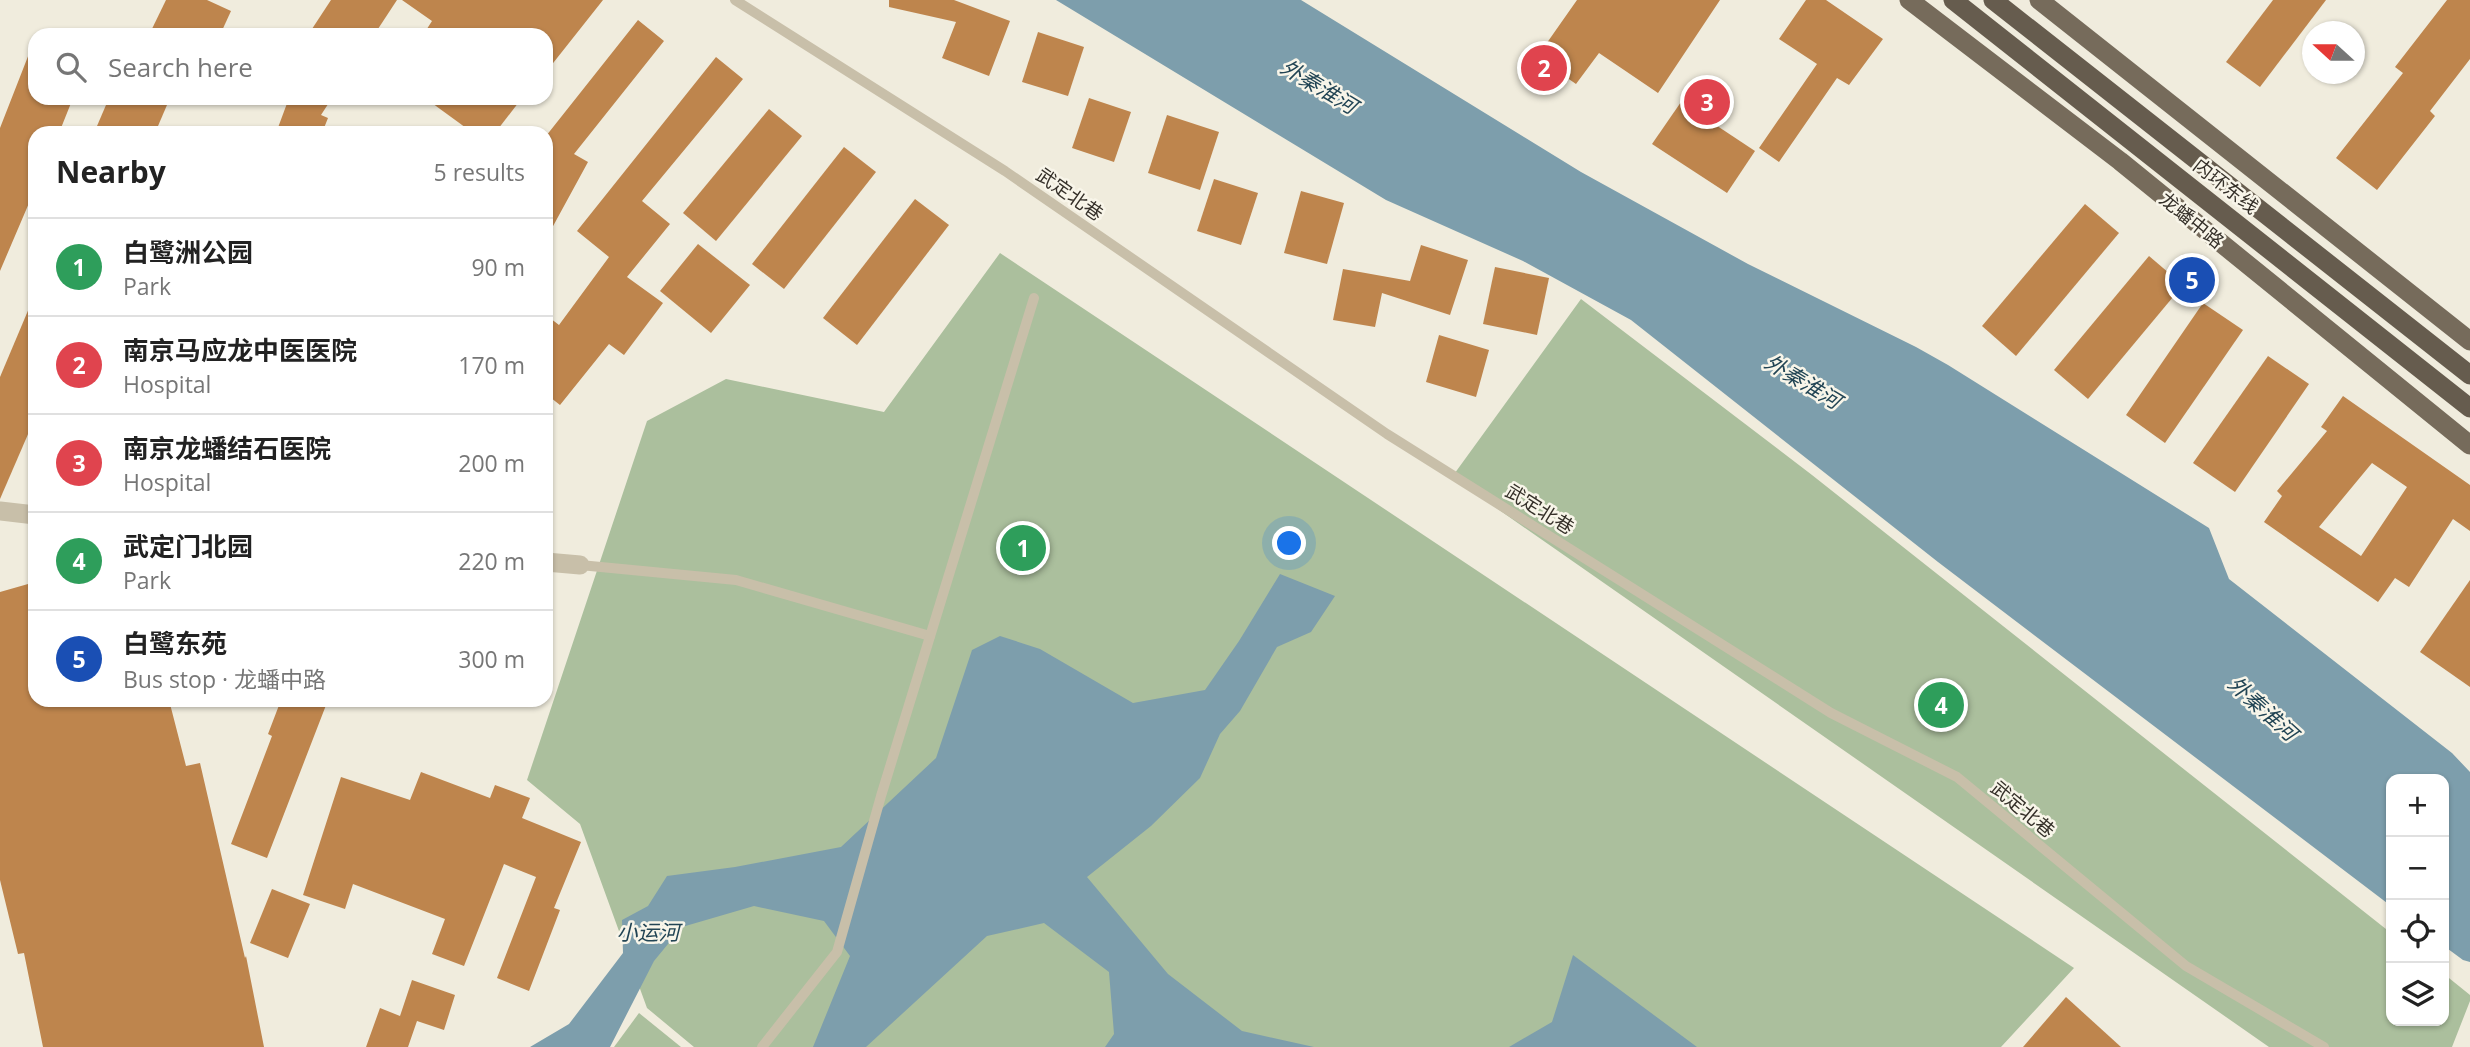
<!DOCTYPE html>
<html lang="en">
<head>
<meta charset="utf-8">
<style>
  :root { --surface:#fff; --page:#f6f6f6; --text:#222; --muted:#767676; --line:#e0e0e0; --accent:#7c3aed }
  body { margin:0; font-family:"Open Sans","Noto Sans SC",sans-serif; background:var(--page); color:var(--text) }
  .controls { position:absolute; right:21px; bottom:21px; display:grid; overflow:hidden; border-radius:14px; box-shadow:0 2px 5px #0004 }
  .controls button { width:63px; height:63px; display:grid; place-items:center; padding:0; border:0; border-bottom:2px solid var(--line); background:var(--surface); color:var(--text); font:35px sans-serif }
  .compass { position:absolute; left:2302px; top:21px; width:63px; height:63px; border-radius:50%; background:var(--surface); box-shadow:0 2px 5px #0004; rotate:291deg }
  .you { position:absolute; left:1290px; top:544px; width:24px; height:24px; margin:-18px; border:5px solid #fff; border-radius:50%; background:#1a73e8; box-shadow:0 0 0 10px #1a73e833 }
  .badge { display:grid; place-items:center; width:46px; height:46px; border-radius:50%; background:var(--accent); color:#fff; font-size:23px; font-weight:700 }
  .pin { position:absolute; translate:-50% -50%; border:4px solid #fff; box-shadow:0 2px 7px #0006 }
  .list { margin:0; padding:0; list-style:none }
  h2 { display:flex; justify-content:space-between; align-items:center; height:91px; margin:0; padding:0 28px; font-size:30px }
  h2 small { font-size:23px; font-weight:400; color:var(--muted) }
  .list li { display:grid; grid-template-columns:46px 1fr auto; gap:21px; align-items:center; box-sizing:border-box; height:98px; padding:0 28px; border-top:2px solid var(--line) }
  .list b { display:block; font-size:26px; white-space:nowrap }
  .list p { margin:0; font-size:23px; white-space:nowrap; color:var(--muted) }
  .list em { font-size:23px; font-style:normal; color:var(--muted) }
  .icon { flex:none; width:38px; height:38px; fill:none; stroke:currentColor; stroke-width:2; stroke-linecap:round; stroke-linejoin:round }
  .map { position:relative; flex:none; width:2470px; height:1047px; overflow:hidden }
  .search { position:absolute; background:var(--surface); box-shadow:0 2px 5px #0004; left:28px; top:28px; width:525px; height:77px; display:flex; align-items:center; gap:18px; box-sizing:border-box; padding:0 24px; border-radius:21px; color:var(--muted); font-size:26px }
  .panel { position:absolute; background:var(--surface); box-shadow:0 2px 5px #0004; left:28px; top:126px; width:525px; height:581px; border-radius:21px }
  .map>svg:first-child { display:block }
</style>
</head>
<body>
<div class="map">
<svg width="2470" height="1047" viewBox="0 0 2470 1047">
  <rect width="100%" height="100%" fill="#f0ecdd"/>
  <!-- green -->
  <g fill="#abbf9d">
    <path d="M1000 253 2074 968 2001 1047H694L647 1008 580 824 527 780 647 421 726 379 884 412Z"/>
    <path d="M1581 299 1812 475 2391 933V1021H2444V974L2470 995V1001L2452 1047H2269L1452 477Z"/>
    <path d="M639 1013 681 1047H614Z"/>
  </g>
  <!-- water -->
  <g fill="#7d9eac">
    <path d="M1056 0H1301L1581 172 1748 264 1916 347 1948 365 2209 528 2229 579 2452 753 2470 772V962L2463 960 2444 946V779H2391V906L1938 562 1631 320 1523 261 1386 200Z"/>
    <path d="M1280 574 1335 596 1311 632 1277 647 1240 711 1220 734 1200 778 1151 826 1087 877 1168 974 1242 1031 1314 1047H1105L1114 1034 1109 972 1044 923 987 936 866 1047H813L850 956 824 921 754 906 682 927 654 961 610 1047H530L569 1024 623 953 622 920 648 906 667 876 735 867 841 847 936 758 972 650 1000 636 1040 649 1133 703 1205 690 1239 641Z"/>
    <path d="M1573 955 1697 1047H1509L1552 1022Z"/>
  </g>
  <!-- building -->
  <g fill="#be854d" fill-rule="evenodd">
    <path d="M166 0H207L231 11 220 35H149Z"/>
    <path d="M331 0H397L374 35H308Z"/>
    <path d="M402 0H603L546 72V35H423L432 21Z"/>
    <path d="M889 0H954L1010 21 989 76 942 58 956 22 889 7Z"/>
    <path d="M1577 0H1720L1658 93 1599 53 1576 84 1537 57Z"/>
    <path d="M1806 0H1826L1883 39 1849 85 1837 78 1779 162 1759 148 1817 64 1779 39Z"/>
    <path d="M2273 0H2326L2260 87 2226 62Z"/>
    <path d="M2447 0H2470V59L2430 111 2435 116 2377 190 2336 158 2403 73 2395 67Z"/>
    <path d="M638 20 664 41 574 154 588 162 546 239V136Z"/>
    <path d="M1038 32 1084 47 1068 96 1022 82Z"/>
    <path d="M34 41 35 98H73L59 133H35V189L0 271V128Z"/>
    <path d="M716 57 743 79 642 201 670 224 627 277 663 303 624 355 609 344 560 405 546 394V315L559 325 609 257 577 231Z"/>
    <path d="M109 98H170L155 133H94Z"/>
    <path d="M289 98H332L321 115 328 118 322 133H276Z"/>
    <path d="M425 98H522L495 133H473Z"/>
    <path d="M1089 98 1131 112 1114 162 1072 148Z"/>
    <path d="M1681 102 1755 151 1727 193 1652 144Z"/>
    <path d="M769 109 802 136 716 241 683 213Z"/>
    <path d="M1167 115 1219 132 1200 190 1148 173Z"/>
    <path d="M844 147 876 172 784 289 752 264Z"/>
    <path d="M1214 179 1258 193 1241 245 1197 231Z"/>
    <path d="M1301 191 1344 203 1327 264 1284 253Z"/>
    <path d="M915 199 949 225 857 345 823 318Z"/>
    <path d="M2085 204 2119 233 2016 356 1982 326Z"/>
    <path d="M698 244 750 285 711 333 660 291Z"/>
    <path d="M1421 245 1468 260 1450 315 1382 293 1375 327 1333 320 1343 269 1410 281Z"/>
    <path d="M2149 256 2183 285 2088 399 2054 370Z"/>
    <path d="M1495 267 1549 278 1537 335 1483 324Z"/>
    <path d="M35 294V418L0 499V377Z"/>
    <path d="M2203 303 2243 330 2165 443 2126 415Z"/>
    <path d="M1439 335 1489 350 1476 397 1426 382Z"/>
    <path d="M2268 356 2309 384 2235 492 2193 463Z"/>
    <path d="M2343 396 2470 485V531L2453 519 2409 587 2395 578 2378 602 2264 522 2282 496 2277 491 2327 431 2321 427ZM2372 463 2407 487 2361 556 2319 527Z"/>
    <path d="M2470 580V687L2420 652Z"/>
    <path d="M35 582V700H169L186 766 200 763 245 958 246 956 264 1047H43L24 953 18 954 0 880V592Z"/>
    <path d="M281 700H328L267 858 231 844 272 736 268 734Z"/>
    <path d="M421 772 490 798 495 785 530 798 522 818 581 842 554 908 560 910 529 991 497 978 536 877 504 864 464 966 432 954 445 919 353 884 345 909 303 895 341 777 410 800Z"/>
    <path d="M272 889 310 904 288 958 250 943Z"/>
    <path d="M412 980 455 995 444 1030 417 1021 408 1047H366L380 1008 400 1016Z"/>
    <path d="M2066 997 2121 1047H2023Z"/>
  </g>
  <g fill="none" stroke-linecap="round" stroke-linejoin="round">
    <!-- service -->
    <g stroke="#c8bfa9" stroke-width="10">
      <path d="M735 0 1005 171 1387 434 1831 713 1957 777 2186 966 2324 1047"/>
      <path d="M580 565 736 580 930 636"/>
      <path d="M762 1047 837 952 881 796 1034 298"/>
    </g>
    <!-- minor -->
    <g stroke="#c8bfa9" stroke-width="19">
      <path d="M0 511 35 515"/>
      <path d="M546 562 580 565"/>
    </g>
    <!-- primary -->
    <g stroke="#766b5b" stroke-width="19">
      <path d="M1909 0 2120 161 2470 445"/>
      <path d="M2039 0 2470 341"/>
    </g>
    <!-- trunk -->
    <g stroke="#665c4e" stroke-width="19">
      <path d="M1953 0 2470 408"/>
      <path d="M1993 0 2470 375"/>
    </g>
  </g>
  <g text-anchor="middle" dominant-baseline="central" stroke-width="5" stroke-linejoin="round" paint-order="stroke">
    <!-- street labels -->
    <g font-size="19" fill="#353029" stroke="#f8f5e9">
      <text transform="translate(2226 186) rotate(38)">内环东线</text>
      <text transform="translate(1070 194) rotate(35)">武定北巷</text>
      <text transform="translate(2192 220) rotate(39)">龙蟠中路</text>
      <text transform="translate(1540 509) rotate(32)">武定北巷</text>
      <text transform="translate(2023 809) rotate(40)">武定北巷</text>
    </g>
    <!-- water labels -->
    <g font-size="21" font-style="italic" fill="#214454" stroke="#f8f5e9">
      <text transform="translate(1319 86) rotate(31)">外秦淮河</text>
      <text transform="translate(1803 381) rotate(31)">外秦淮河</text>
      <text transform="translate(2263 708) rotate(42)">外秦淮河</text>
      <text x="648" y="932">小运河</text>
    </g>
  </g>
</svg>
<div class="controls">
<button>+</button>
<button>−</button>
<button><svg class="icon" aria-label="locate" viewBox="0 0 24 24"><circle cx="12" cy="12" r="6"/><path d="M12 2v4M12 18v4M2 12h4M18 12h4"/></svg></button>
<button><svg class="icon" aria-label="layers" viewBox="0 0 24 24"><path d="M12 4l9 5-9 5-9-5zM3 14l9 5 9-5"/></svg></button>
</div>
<svg class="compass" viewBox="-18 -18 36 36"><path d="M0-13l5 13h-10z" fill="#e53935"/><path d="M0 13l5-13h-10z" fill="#767676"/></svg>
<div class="you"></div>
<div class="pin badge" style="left:1023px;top:548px;background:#2e9e5b">1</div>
<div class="pin badge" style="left:1544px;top:68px;background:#e0444e">2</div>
<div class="pin badge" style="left:1707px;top:102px;background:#e0444e">3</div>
<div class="pin badge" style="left:1941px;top:705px;background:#2e9e5b">4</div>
<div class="pin badge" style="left:2192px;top:280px;background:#1a4fb4">5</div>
<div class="search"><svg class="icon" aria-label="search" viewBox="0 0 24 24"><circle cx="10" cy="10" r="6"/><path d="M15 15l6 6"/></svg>Search here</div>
<section class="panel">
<h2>Nearby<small>5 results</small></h2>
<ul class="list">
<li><span class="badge" style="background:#2e9e5b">1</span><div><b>白鹭洲公园</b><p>Park</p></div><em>90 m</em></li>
<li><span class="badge" style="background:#e0444e">2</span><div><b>南京马应龙中医医院</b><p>Hospital</p></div><em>170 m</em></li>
<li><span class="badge" style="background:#e0444e">3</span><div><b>南京龙蟠结石医院</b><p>Hospital</p></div><em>200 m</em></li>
<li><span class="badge" style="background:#2e9e5b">4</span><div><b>武定门北园</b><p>Park</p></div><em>220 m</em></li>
<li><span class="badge" style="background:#1a4fb4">5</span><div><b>白鹭东苑</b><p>Bus stop · 龙蟠中路</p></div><em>300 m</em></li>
</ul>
</section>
</div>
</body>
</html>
